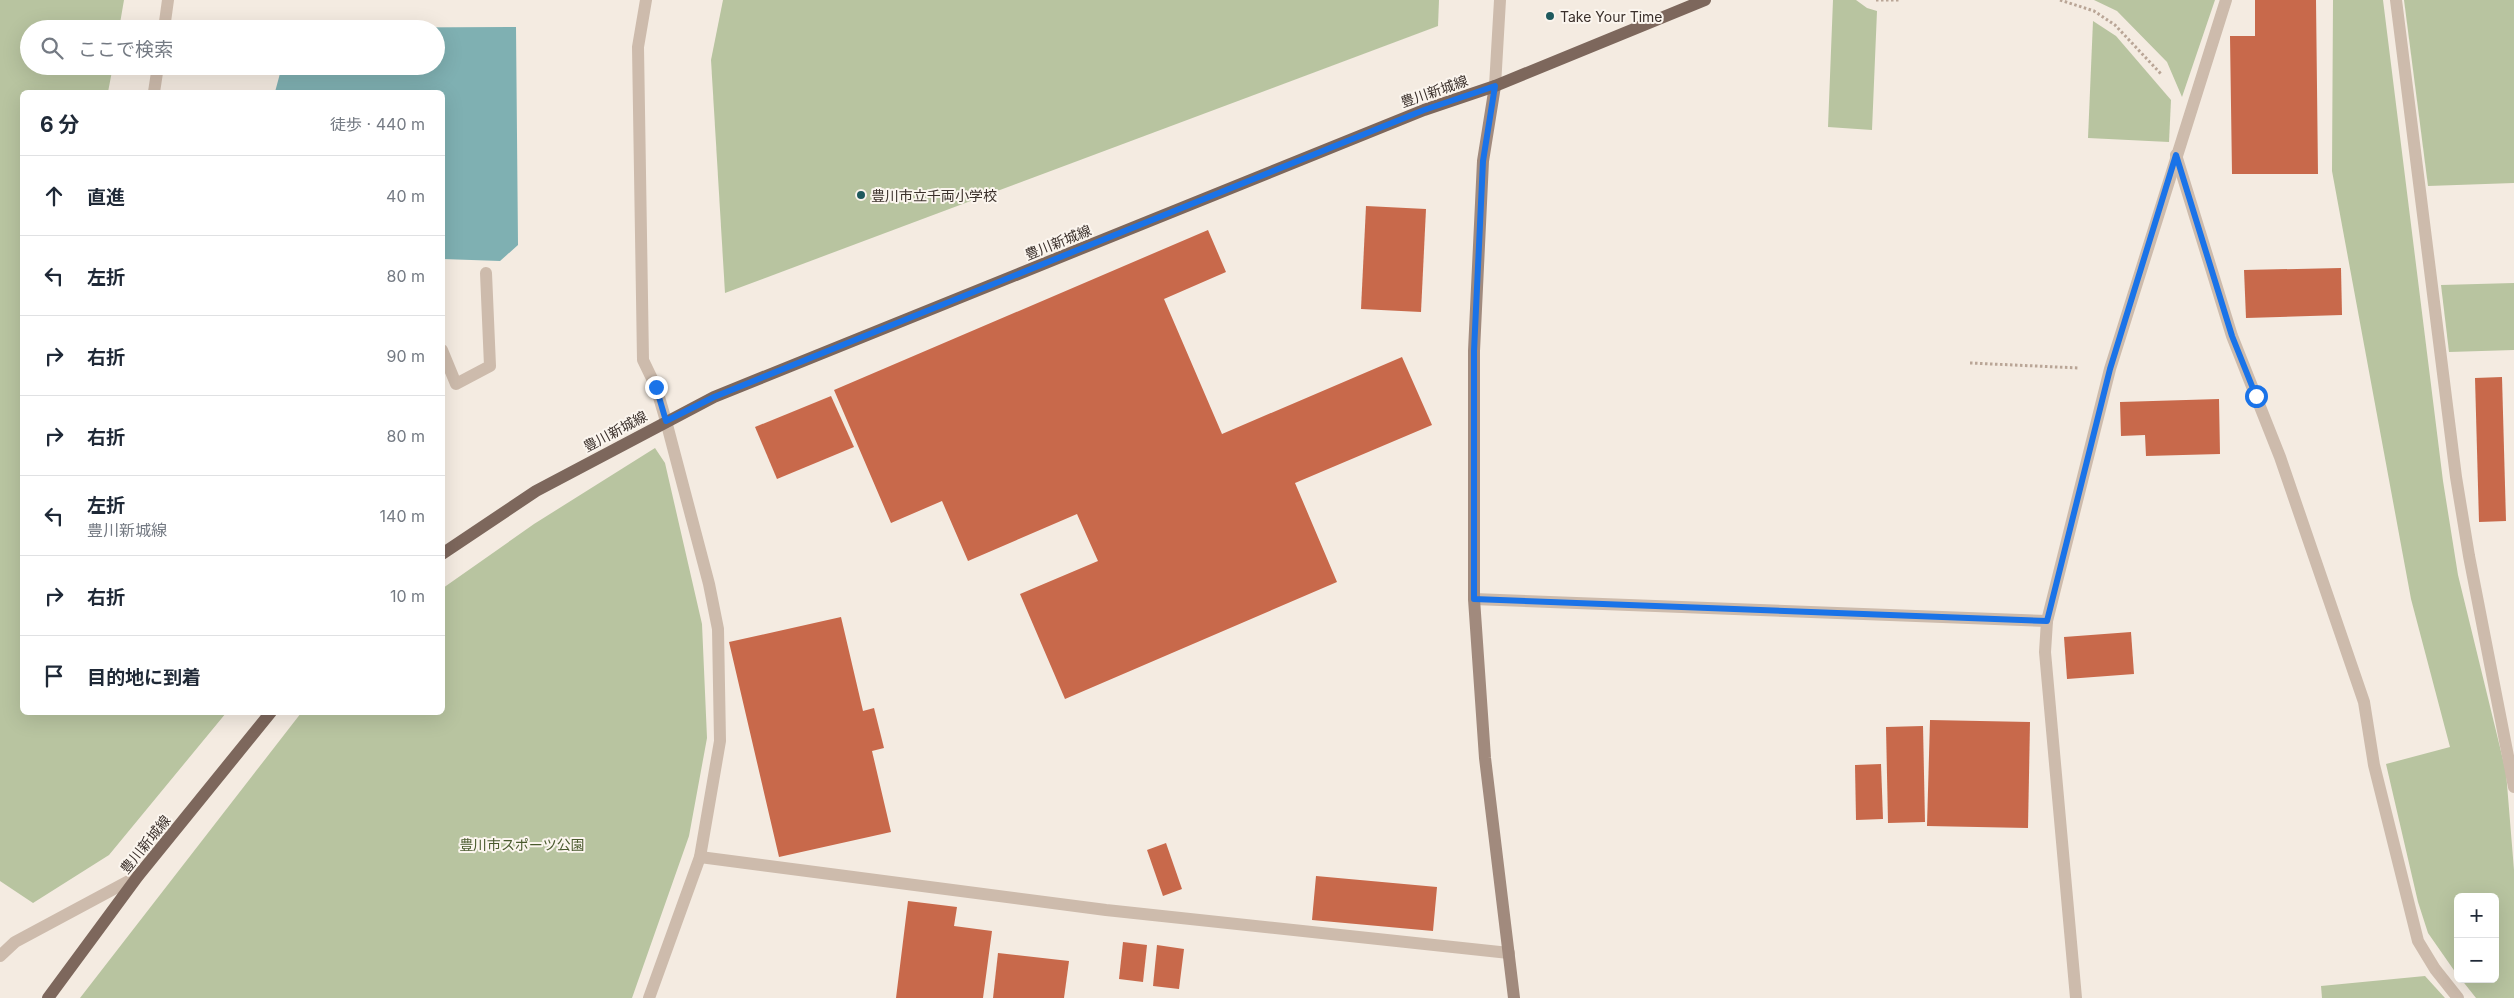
<!DOCTYPE html>
<html lang="ja">
<head>
<meta charset="utf-8">
<style>
  :root { --surface:#fff; --page:#f2f2f3; --text:#1f2937; --muted:#747a83; --line:#e0e1e3 }
  body { margin:0; font-family:Inter,"Noto Sans JP",sans-serif; background:var(--page); color:var(--text) }
  .controls { position:absolute; right:15px; bottom:15px; display:grid; overflow:hidden; border-radius:8px; box-shadow:0 5px 20px #0002 }
  .controls button { width:45px; height:45px; display:grid; place-items:center; padding:0; border:0; border-bottom:1px solid var(--line); background:var(--surface); color:var(--text); font:25px sans-serif }
  .stop { position:absolute; width:15px; height:15px; margin:-11px; border:4px solid #1a73e8; border-radius:50%; background:#fff }
  .stop.end { background:#1a73e8; border-color:#fff; box-shadow:0 1px 5px #0008 }
  .list { margin:0; padding:0; list-style:none }
  h2 { display:flex; justify-content:space-between; align-items:center; height:65px; margin:0; padding:0 20px; font-size:21px }
  h2 small { font-size:16px; font-weight:400; color:var(--muted) }
  .list li { display:grid; grid-template-columns:32px 1fr auto; gap:15px; align-items:center; box-sizing:border-box; height:80px; padding:0 20px; border-top:1px solid var(--line) }
  .list b { display:block; font-size:19px; white-space:nowrap }
  .list p { margin:0; font-size:16px; white-space:nowrap; color:var(--muted) }
  .list em { font-size:16px; font-style:normal; color:var(--muted) }
  .icon { flex:none; width:28px; height:28px; fill:none; stroke:currentColor; stroke-width:2; stroke-linecap:round; stroke-linejoin:round }
  .map { position:relative; flex:none; width:2514px; height:998px; overflow:hidden }
  .search { position:absolute; background:var(--surface); box-shadow:0 5px 20px #0002; left:20px; top:20px; width:425px; height:55px; display:flex; align-items:center; gap:12px; box-sizing:border-box; padding:0 18px; border-radius:28px; color:var(--muted); font-size:19px }
  .panel { position:absolute; background:var(--surface); box-shadow:0 5px 20px #0002; left:20px; top:90px; width:425px; height:625px; border-radius:8px }
  .map>svg:first-child { display:block }
</style>
</head>
<body>
<div class="map">
<svg width="2514" height="998" viewBox="0 0 2514 998">
  <rect width="100%" height="100%" fill="#f4ebe1"/>
  <!-- green -->
  <g fill="#b8c4a0">
    <path d="M0 0H124L119 29H29V66H113L108 92H22V712L226 713 109 855 33 903 0 881Z"/>
    <path d="M723 0H1439L1438 26 725 293 711 60Z"/>
    <path d="M1833 0H1856L1867 8 1877 11 1872 130 1828 127Z"/>
    <path d="M2094 0H2215L2182 97 2167 62 2117 11Z"/>
    <path d="M2333 0H2383L2443 481 2458 575 2506 772 2514 870V998H2476L2461 979H2495V897H2458V976L2428 933 2418 902 2386 764 2450 747 2411 599 2332 171Z"/>
    <path d="M2404 0H2514V183L2428 186Z"/>
    <path d="M2093 21 2116 36 2171 100 2169 142 2088 138Z"/>
    <path d="M2514 283V350L2449 352 2441 285Z"/>
    <path d="M655 448 665 463 702 624 707 738 689 836 632 998H80L301 713 442 712 443 588 534 524Z"/>
    <path d="M2425 976 2445 998H2322L2321 986Z"/>
  </g>
  <!-- water -->
  <path fill="#7fb0b2" d="M516 27 518 245 500 261 443 259 442 92H275L282 66H436V29L293 28Z"/>
  <!-- building -->
  <g fill="#c8694b">
    <path d="M2255 0H2316L2318 174H2232L2230 36H2255Z"/>
    <path d="M1366 206 1426 209 1421 312 1361 309Z"/>
    <path d="M1208 230 1226 272 1164 299 1222 434 1402 357 1432 425 1295 483 1337 582 1065 699 1020 594 1098 561 1077 514 968 561 942 501 891 523 834 390Z"/>
    <path d="M2341 268 2342 315 2246 318 2244 270Z"/>
    <path d="M2502 377 2506 521 2479 522 2475 378Z"/>
    <path d="M831 396 854 447 777 479 755 427Z"/>
    <path d="M2219 399 2220 454 2146 456 2145 435 2121 436 2120 402Z"/>
    <path d="M841 617 863 711 874 708 884 748 872 751 891 832 779 857 729 642Z"/>
    <path d="M2131 632 2134 674 2067 679 2064 637Z"/>
    <path d="M1930 720 2030 722 2028 828 1927 826Z"/>
    <path d="M1923 726 1925 822 1888 823 1886 727Z"/>
    <path d="M1881 764 1883 819 1856 820 1855 765Z"/>
    <path d="M1166 843 1182 889 1163 896 1147 850Z"/>
    <path d="M1316 876 1437 887 1433 931 1312 920Z"/>
    <path d="M908 901 957 907 954 926 992 931 983 998H896Z"/>
    <path d="M1123 942 1147 945 1143 982 1119 979Z"/>
    <path d="M1157 945 1184 949 1179 989 1153 986Z"/>
    <path d="M998 953 1069 961 1064 998H993Z"/>
  </g>
  <g fill="none" stroke-linecap="round" stroke-linejoin="round">
    <!-- path -->
    <g stroke="#b9a596" stroke-width="3" stroke-dasharray="2.5 2.5" stroke-linecap="butt">
      <path d="M1876 0H1901"/>
      <path d="M2060 0 2094 11 2115 25 2162 75"/>
      <path d="M1970 363 2079 368"/>
    </g>
    <!-- lane -->
    <g stroke="#cdbbac" stroke-width="12">
      <path d="M164 29 168 0"/>
      <path d="M154 92 158 66"/>
      <path d="M442 350 456 384 490 366 486 273"/>
    </g>
    <!-- street -->
    <g stroke="#cdbbac" stroke-width="12">
      <path d="M646 0 638 47 643 360 656 387 666 421 709 584 718 629 720 741 700 857 649 998"/>
      <path d="M2396 0 2456 477 2469 556 2514 787"/>
      <path d="M1495 86 1500 0"/>
      <path d="M2176 155 2232 336 2280 457 2364 702 2374 765 2418 941 2435 969 2458 998"/>
      <path d="M1474 599 2047 621"/>
      <path d="M700 857 1106 910 1509 953"/>
      <path d="M0 956 15 942 138 876"/>
      <path d="M2076 998 2045 652 2047 621 2110 369 2226 0"/>
    </g>
    <!-- secondary -->
    <path stroke="#a18a7d" stroke-width="12" d="M1495 86 1483 161 1474 351V599L1485 758 1514 998"/>
    <!-- primary -->
    <g stroke="#7d675c" stroke-width="12">
      <path d="M442 554 536 491 714 397 1424 110 1495 86 1705 0"/>
      <path d="M48 998 138 876 271 712"/>
    </g>
  </g>
  <g fill="none" stroke-linecap="round" stroke-linejoin="round">
    <!-- route -->
    <path stroke="#1a73e8" stroke-width="6" d="M656 387 666 421 714 397 1424 110 1495 86 1483 161 1474 351V599L2047 621 2110 369 2176 155 2232 336 2256 396"/>
  </g>
  <!-- markers -->
  <g fill="#1f5a5e" stroke="#fbf5ee" stroke-width="2">
    <circle cx="1550" cy="16" r="5"/>
    <circle cx="861" cy="195" r="5"/>
  </g>
  <g text-anchor="middle" dominant-baseline="central" stroke-width="4" stroke-linejoin="round" paint-order="stroke">
    <!-- poi labels -->
    <g font-size="14" fill="#3b302b" stroke="#fbf5ee" text-anchor="start">
      <text x="1560" y="16">Take Your Time</text>
      <text x="871" y="195">豊川市立千両小学校</text>
    </g>
    <!-- street labels -->
    <g font-size="14" fill="#3b302b" stroke="#fbf5ee">
      <text transform="translate(1434 91) rotate(-19)">豊川新城線</text>
      <text transform="translate(1058 242) rotate(-22)">豊川新城線</text>
      <text transform="translate(615 431) rotate(-28)">豊川新城線</text>
      <text transform="translate(145 844) rotate(-51)">豊川新城線</text>
    </g>
    <!-- park labels -->
    <g font-size="14" fill="#4a5a2e" stroke="#fbf5ee">
      <text x="522" y="844">豊川市スポーツ公園</text>
    </g>
  </g>
</svg>
<div class="controls">
<button>+</button>
<button>−</button>
</div>
<div class="stop" style="left:2256px;top:396px"></div>
<div class="stop end" style="left:656px;top:387px"></div>
<div class="search"><svg class="icon" aria-label="search" viewBox="0 0 24 24"><circle cx="10" cy="10" r="6"/><path d="M15 15l6 6"/></svg>ここで検索</div>
<section class="panel">
<h2>6 分<small>徒歩 · 440 m</small></h2>
<ul class="list">
<li><svg class="icon" aria-label="ahead" viewBox="0 0 24 24"><path d="M12 20V5M6 11l6-6 6 6"/></svg><div><b>直進</b></div><em>40 m</em></li>
<li><svg class="icon" aria-label="left" viewBox="0 0 24 24"><path d="M17 20v-9H6M10 6l-5 5 5 5"/></svg><div><b>左折</b></div><em>80 m</em></li>
<li><svg class="icon" aria-label="right" viewBox="0 0 24 24"><path d="M7 20v-9h11M14 6l5 5-5 5"/></svg><div><b>右折</b></div><em>90 m</em></li>
<li><svg class="icon" aria-label="right" viewBox="0 0 24 24"><path d="M7 20v-9h11M14 6l5 5-5 5"/></svg><div><b>右折</b></div><em>80 m</em></li>
<li><svg class="icon" aria-label="left" viewBox="0 0 24 24"><path d="M17 20v-9H6M10 6l-5 5 5 5"/></svg><div><b>左折</b><p>豊川新城線</p></div><em>140 m</em></li>
<li><svg class="icon" aria-label="right" viewBox="0 0 24 24"><path d="M7 20v-9h11M14 6l5 5-5 5"/></svg><div><b>右折</b></div><em>10 m</em></li>
<li><svg class="icon" aria-label="arrive" viewBox="0 0 24 24"><path d="M6 21V4h12l-3 4 3 4H6"/></svg><div><b>目的地に到着</b></div></li>
</ul>
</section>
</div>
</body>
</html>
